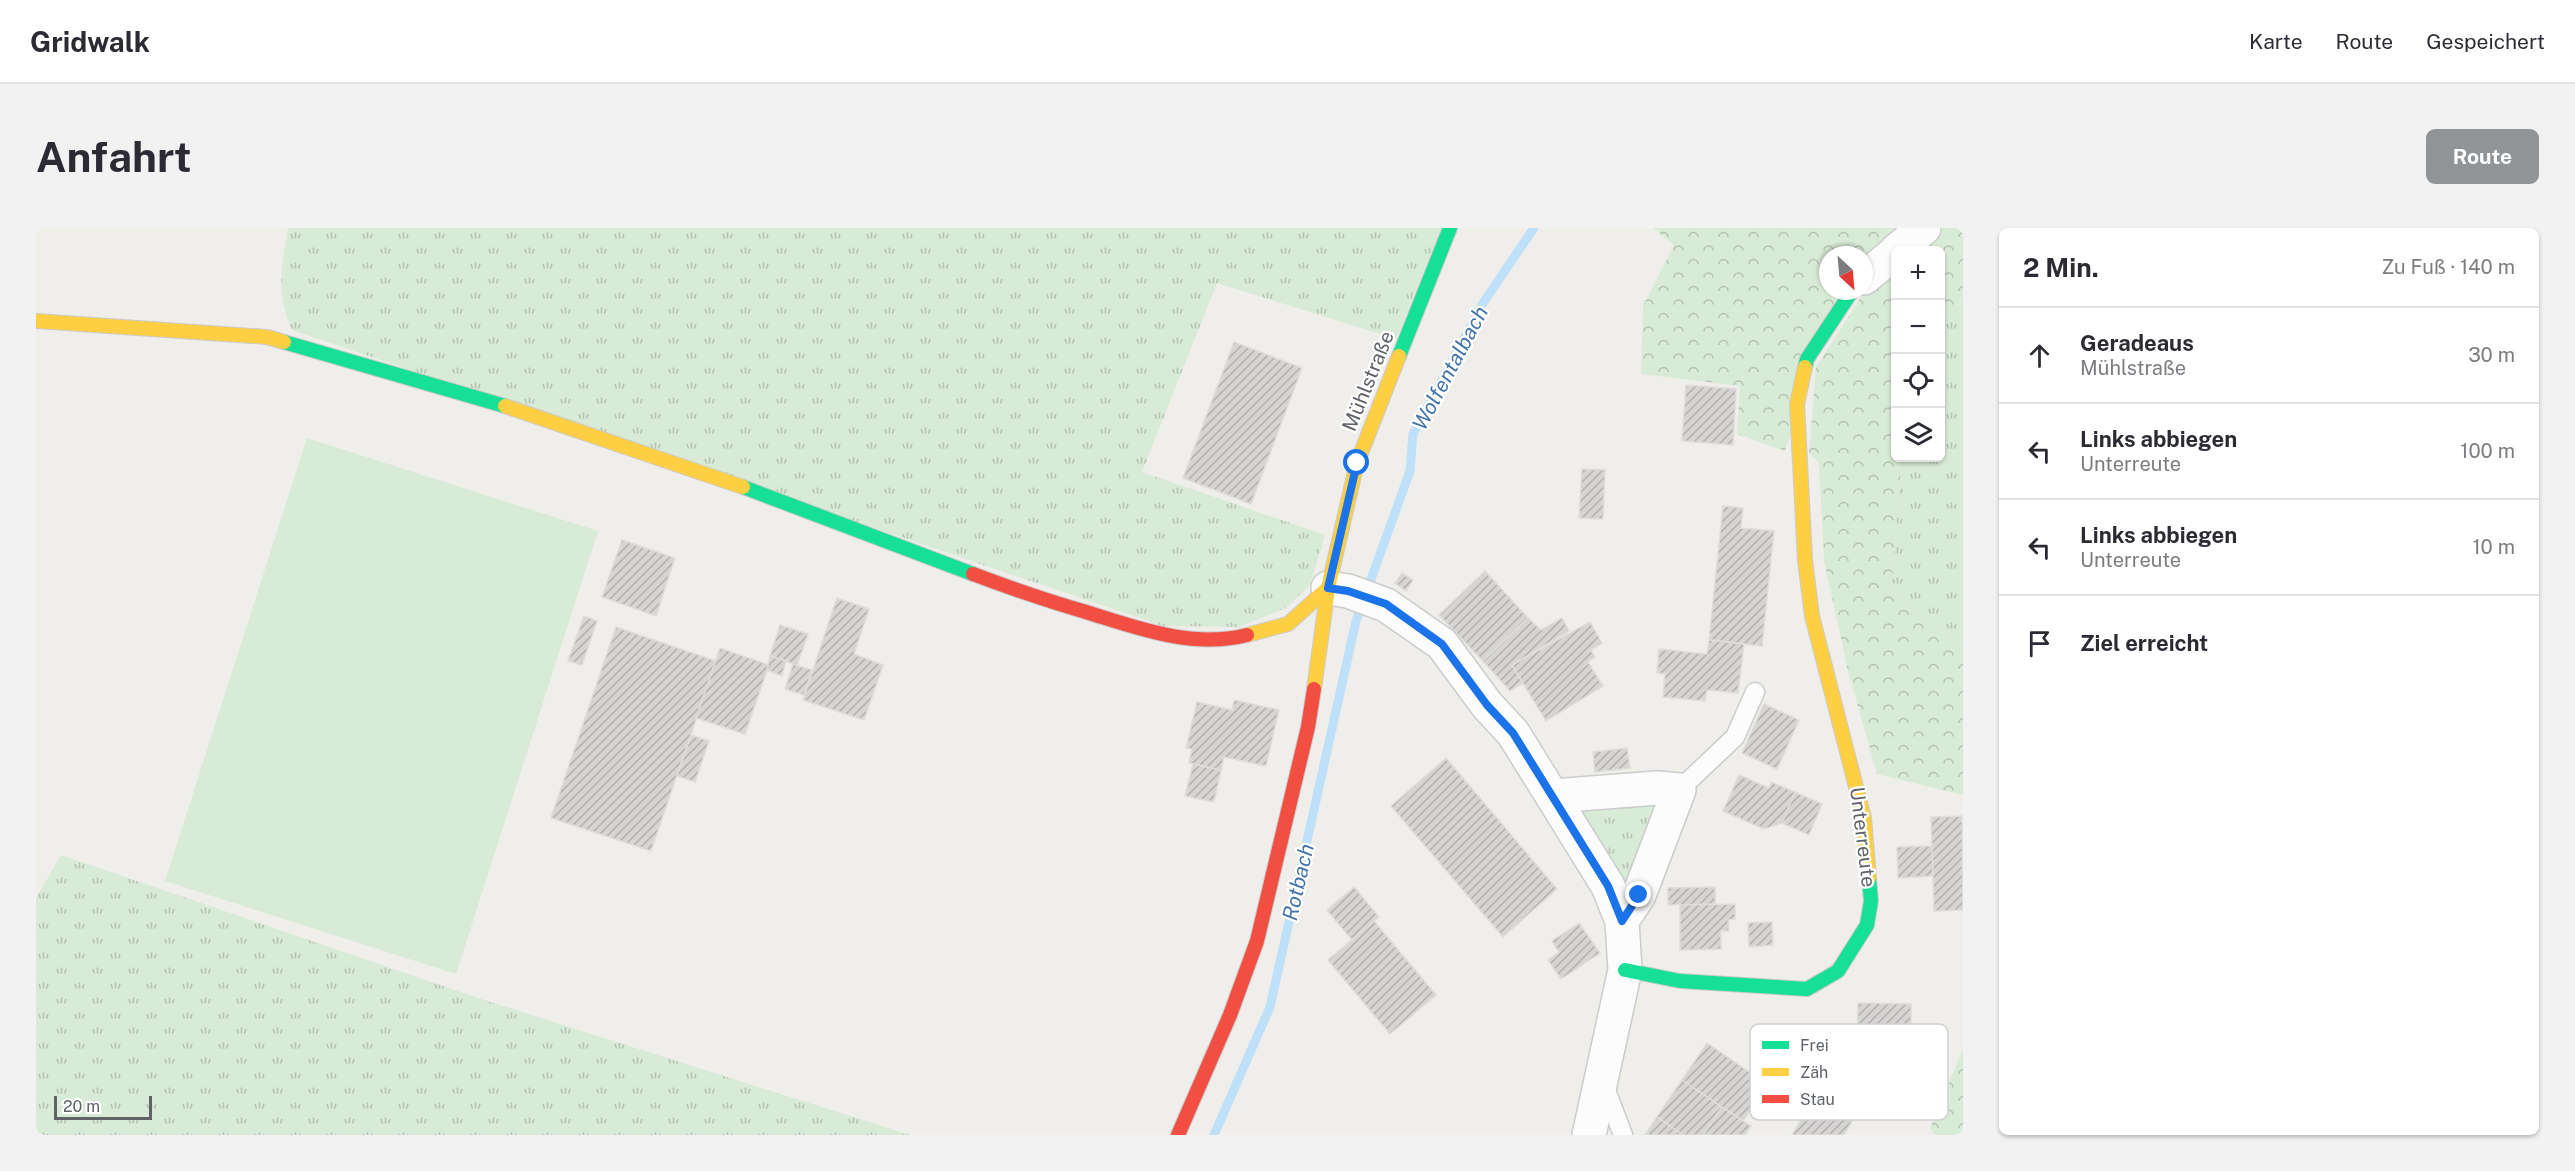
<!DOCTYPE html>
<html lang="de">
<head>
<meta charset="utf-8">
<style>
  :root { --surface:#fff; --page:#f2f2f3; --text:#2b2b33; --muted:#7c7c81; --line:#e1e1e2; --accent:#919496 }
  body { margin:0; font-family:"Public Sans",sans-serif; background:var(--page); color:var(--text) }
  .controls { position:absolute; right:18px; top:18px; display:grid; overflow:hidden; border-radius:9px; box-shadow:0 2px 4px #0004 }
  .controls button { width:54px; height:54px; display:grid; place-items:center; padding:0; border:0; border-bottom:2px solid var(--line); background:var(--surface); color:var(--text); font:30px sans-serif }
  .compass { position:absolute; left:1783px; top:18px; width:54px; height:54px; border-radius:50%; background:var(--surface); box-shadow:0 2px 4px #0004; rotate:154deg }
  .scale { position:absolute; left:18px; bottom:15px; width:98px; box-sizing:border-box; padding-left:6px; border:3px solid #5f6368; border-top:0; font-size:16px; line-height:21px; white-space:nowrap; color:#5f6368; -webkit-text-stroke:4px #fff; paint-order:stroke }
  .stop { position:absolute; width:18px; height:18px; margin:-14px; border:4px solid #1a73e8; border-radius:50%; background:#fff }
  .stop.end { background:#1a73e8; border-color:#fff; box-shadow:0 2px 6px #0008 }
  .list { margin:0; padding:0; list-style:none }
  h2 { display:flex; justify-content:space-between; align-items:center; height:78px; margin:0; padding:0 24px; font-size:26px }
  h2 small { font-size:20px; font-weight:400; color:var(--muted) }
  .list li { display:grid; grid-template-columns:39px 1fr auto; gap:18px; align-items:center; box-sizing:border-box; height:96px; padding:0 24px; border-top:2px solid var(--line) }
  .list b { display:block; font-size:22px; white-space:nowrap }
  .list p { margin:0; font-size:20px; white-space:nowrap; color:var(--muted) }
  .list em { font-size:20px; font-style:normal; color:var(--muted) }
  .icon { flex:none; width:33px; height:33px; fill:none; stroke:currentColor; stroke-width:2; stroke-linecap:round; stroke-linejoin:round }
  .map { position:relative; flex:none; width:1927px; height:907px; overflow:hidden; border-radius:9px }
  header { display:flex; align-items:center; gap:36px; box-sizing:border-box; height:84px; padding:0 30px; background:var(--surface); border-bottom:2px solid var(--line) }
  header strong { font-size:28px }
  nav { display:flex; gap:33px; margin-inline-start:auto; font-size:21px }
  .intro { display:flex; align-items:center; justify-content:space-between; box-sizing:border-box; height:144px; padding:0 36px }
  h1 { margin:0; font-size:42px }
  .button { padding:15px 27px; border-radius:9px; background:var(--accent); color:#fff; font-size:21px; font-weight:700 }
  main { display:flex; gap:36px; padding:0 36px }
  aside { flex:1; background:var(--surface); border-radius:9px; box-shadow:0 2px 4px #0004 }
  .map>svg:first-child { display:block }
</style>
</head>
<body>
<header>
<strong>Gridwalk</strong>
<nav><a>Karte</a><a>Route</a><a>Gespeichert</a></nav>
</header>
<div class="intro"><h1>Anfahrt</h1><a class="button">Route</a></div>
<main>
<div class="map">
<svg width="1927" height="907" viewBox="0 0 1927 907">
  <defs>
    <pattern id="grass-tufts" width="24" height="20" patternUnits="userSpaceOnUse" patternTransform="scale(1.5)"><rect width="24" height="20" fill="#d8ebd6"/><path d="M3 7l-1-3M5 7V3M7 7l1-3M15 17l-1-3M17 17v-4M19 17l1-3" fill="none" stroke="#b2c2b1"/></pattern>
    <pattern id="forest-crowns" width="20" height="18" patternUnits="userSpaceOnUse" patternTransform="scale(1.5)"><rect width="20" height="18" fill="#d8ebd6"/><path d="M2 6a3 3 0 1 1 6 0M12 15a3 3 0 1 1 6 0" fill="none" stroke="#b2c2b1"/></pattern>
    <pattern id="building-hatch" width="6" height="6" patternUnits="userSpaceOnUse" patternTransform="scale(1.5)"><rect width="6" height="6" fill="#d6d5d3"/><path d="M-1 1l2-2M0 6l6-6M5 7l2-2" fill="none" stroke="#b1b0af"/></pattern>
  </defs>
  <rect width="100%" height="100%" fill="#efeeea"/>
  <!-- grass -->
  <g fill="url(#grass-tufts)">
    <path d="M252 0H1406L1360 111 1181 55 1106 244 1289 307 1274 357 1250 380 1203 399 1127 398 256 102C239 64 246 40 252 0Z"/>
    <path d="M1927 72V420L1855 364 1866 230H1904L1905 93Z"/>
    <path d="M1626 571 1594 655 1586 656 1540 587 1544 576Z"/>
    <path d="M25 627 442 770 874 907H0V670Z"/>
  </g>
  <!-- forest -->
  <g fill="url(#forest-crowns)">
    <path d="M1617 0H1871L1828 35V27H1792V63H1803L1749 223 1701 206 1704 158 1605 146 1607 78 1638 17Z"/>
    <path d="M1902 0H1927V72L1905 93 1904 22H1876Z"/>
    <path d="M1859 36 1860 230H1866L1855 364 1927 420V567L1841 546 1812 443 1788 333 1783 235 1773 225 1780 139 1829 63Z"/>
    <path d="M1927 821V907H1899L1894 900Z"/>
  </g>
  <!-- garden -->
  <path fill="#d8ebd6" d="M271 210 562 303 420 746 129 653Z"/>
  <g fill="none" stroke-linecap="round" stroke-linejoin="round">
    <!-- stream -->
    <path stroke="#bfe0f9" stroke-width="9" d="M1178 907 1234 779 1320 393 1374 243 1377 206 1447 75 1498 0"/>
  </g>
  <!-- building -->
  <g fill="url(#building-hatch)" stroke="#deddd9" stroke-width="1.5">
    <path d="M1198 114 1266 140 1215 276 1147 250Z"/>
    <path d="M1650 157 1700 161 1697 217 1646 213Z"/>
    <path d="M1546 241 1569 242 1567 291 1543 290Z"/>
    <path d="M1687 278 1707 280 1705 300 1738 303 1726 418 1673 412Z"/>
    <path d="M586 312 639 330 620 388 566 369Z"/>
    <path d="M1449 343 1492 390 1447 433 1403 387Z"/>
    <path d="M1366 345 1377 352 1370 363 1359 355Z"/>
    <path d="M801 370 833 381 818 426 847 437 828 492 767 472Z"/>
    <path d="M548 388 561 393 546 437 532 433Z"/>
    <path d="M1492 390 1505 402 1526 390 1533 403 1476 437 1487 455 1474 463 1447 433Z"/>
    <path d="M1554 394 1566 415 1555 422 1559 429 1552 434 1567 458 1510 493 1476 437Z"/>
    <path d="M744 397 772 406 761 437 734 428Z"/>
    <path d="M580 399 680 433 615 623 515 590Z"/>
    <path d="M1673 412 1708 416 1702 465 1671 462 1669 473 1627 469 1629 446 1621 445 1623 421 1671 426Z"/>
    <path d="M684 420 733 437 709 506 660 490Z"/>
    <path d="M734 428 750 433 746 448 731 442Z"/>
    <path d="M757 436 776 442 768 467 749 461Z"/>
    <path d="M1198 472 1243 482 1230 538 1188 529 1185 542 1153 535 1156 521 1150 520 1161 474 1196 482Z"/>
    <path d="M1728 476 1763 492 1741 541 1706 525Z"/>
    <path d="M655 507 673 513 659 554 641 548Z"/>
    <path d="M1591 520 1594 540 1559 544 1557 524Z"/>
    <path d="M1410 530 1521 661 1467 709 1355 578Z"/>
    <path d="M1157 536 1185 542 1178 574 1149 568Z"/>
    <path d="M1703 547 1733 560 1735 554 1759 564 1746 595 1728 601 1687 583Z"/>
    <path d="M1759 564 1786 576 1773 607 1746 595Z"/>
    <path d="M1926 588 1927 682 1898 683 1895 589Z"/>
    <path d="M1896 618 1897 648 1862 650 1861 619Z"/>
    <path d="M1318 659 1343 689 1316 712 1291 682Z"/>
    <path d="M1679 659V676L1632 677V660Z"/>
    <path d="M1699 676V691L1692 692 1693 703H1685V721L1644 722V677Z"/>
    <path d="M1338 693 1400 767 1354 806 1292 732Z"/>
    <path d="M1736 694 1737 717 1713 719 1712 695Z"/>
    <path d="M1543 695 1564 725 1525 751 1512 732 1523 724 1516 713Z"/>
    <path d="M1822 775 1875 776V810H1855L1854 835 1821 834Z"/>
    <path d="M1671 815 1732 857 1707 893 1646 852Z"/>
    <path d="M1646 852 1686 879 1667 907H1647L1621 889Z"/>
    <path d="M1776 872 1792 881 1801 878 1819 888 1808 907H1756Z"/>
    <path d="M1686 879 1715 898 1709 907H1667Z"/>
    <path d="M1621 889 1647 907H1609Z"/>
  </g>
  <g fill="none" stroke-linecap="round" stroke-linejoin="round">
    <defs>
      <g id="lane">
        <path d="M1643 562 1699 509 1719 464"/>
        <path d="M1568 857 1587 907"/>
      </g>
      <g id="street">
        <path d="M1861 22 1888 0"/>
        <path d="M1828 50 1860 24"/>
        <path d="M1292 360 1312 363 1350 377 1406 416 1451 477 1477 505 1572 658 1586 693 1589 742 1553 907"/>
        <path d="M1517 568 1621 560 1643 562 1603 667 1586 693"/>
      </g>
      <g id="fast">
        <path d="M248 114 469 178"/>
        <path d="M1363 128 1414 0"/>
        <path d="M1769 139 1771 131 1816 63"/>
        <path d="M707 259 937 346"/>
        <path d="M1589 742 1644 753 1771 761 1802 743 1831 697 1835 673 1833 650"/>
      </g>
      <g id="slow">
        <path d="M0 93 231 109 248 114"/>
        <path d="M1769 139 1761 176 1769 332 1776 388 1828 590 1833 650"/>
        <path d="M469 178 707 259"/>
        <path d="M1211 407 1252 396 1292 360"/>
        <path d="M1278 461 1292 360 1321 235 1363 128"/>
      </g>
      <g id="jam">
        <path d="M937 346C974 360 1012 373 1050 384 1102 400 1156 421 1211 407"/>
        <path d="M1142 907 1194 787 1221 713 1272 499 1278 461"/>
      </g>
    </defs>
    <!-- lane casing -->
    <use href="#lane" stroke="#cbcccc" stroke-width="21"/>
    <!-- street casing -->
    <use href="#street" stroke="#cbcccc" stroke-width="36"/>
    <!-- fast casing -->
    <use href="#fast" stroke="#cacacb" stroke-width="16"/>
    <!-- slow casing -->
    <use href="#slow" stroke="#cacacb" stroke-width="16"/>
    <!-- jam casing -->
    <use href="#jam" stroke="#cacacb" stroke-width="16"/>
    <!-- lane -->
    <use href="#lane" stroke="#fdfcfc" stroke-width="18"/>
    <!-- street -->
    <use href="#street" stroke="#fdfcfc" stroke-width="33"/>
    <!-- fast -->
    <use href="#fast" stroke="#16e098" stroke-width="14"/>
    <!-- slow -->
    <use href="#slow" stroke="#ffcf43" stroke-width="14"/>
    <!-- jam -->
    <use href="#jam" stroke="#f24e42" stroke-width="14"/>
  </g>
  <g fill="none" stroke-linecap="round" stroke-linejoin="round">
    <!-- route -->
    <path stroke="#1a73e8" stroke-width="8" d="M1321 235 1292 360 1312 363 1350 376 1406 416 1451 477 1477 505 1572 658 1586 693 1603 667"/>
  </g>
  <g text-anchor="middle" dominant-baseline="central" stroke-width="4.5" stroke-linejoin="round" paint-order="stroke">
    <!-- street labels -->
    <g font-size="20" fill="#5f6368" stroke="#fff">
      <text transform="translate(1332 153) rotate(-68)">Mühlstraße</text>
      <text transform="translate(1827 609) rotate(83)">Unterreute</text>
    </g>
    <!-- water labels -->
    <g font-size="21" font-style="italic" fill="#4174aa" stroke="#fff">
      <text transform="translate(1414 140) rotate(-62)">Wolfentalbach</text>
      <text transform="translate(1262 654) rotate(-77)">Rotbach</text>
    </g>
  </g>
  <!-- legend -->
  <rect x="1714" y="796" width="198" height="96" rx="9" fill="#fff" stroke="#cfd0d2" stroke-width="1.5"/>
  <rect x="1726" y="813" width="27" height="8" fill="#16e098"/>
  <rect x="1726" y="840" width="27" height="8" fill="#ffcf43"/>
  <rect x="1726" y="867" width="27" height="8" fill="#f24e42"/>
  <g font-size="16" fill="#5f6368">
    <text x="1764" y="823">Frei</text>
    <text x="1764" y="850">Zäh</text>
    <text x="1764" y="877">Stau</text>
  </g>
</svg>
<div class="controls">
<button>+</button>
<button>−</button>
<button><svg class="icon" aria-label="locate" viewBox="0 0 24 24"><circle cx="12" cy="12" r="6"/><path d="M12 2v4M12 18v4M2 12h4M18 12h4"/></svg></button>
<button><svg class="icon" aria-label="layers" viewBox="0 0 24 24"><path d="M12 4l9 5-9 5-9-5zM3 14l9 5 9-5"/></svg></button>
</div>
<svg class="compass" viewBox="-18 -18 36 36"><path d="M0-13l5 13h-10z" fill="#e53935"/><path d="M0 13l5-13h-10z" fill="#7c7c81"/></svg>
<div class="scale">20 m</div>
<div class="stop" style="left:1321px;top:235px"></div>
<div class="stop end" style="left:1603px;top:667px"></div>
</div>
<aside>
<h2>2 Min.<small>Zu Fuß · 140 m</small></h2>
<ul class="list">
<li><svg class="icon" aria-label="ahead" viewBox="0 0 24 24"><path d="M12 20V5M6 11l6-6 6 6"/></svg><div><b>Geradeaus</b><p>Mühlstraße</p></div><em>30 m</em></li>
<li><svg class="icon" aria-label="left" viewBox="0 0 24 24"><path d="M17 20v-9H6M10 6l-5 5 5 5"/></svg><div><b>Links abbiegen</b><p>Unterreute</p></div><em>100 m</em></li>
<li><svg class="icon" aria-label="left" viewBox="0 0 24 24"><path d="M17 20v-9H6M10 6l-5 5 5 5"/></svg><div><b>Links abbiegen</b><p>Unterreute</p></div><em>10 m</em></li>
<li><svg class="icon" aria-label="arrive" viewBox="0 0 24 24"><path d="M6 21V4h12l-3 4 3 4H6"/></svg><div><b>Ziel erreicht</b></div></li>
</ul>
</aside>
</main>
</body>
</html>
